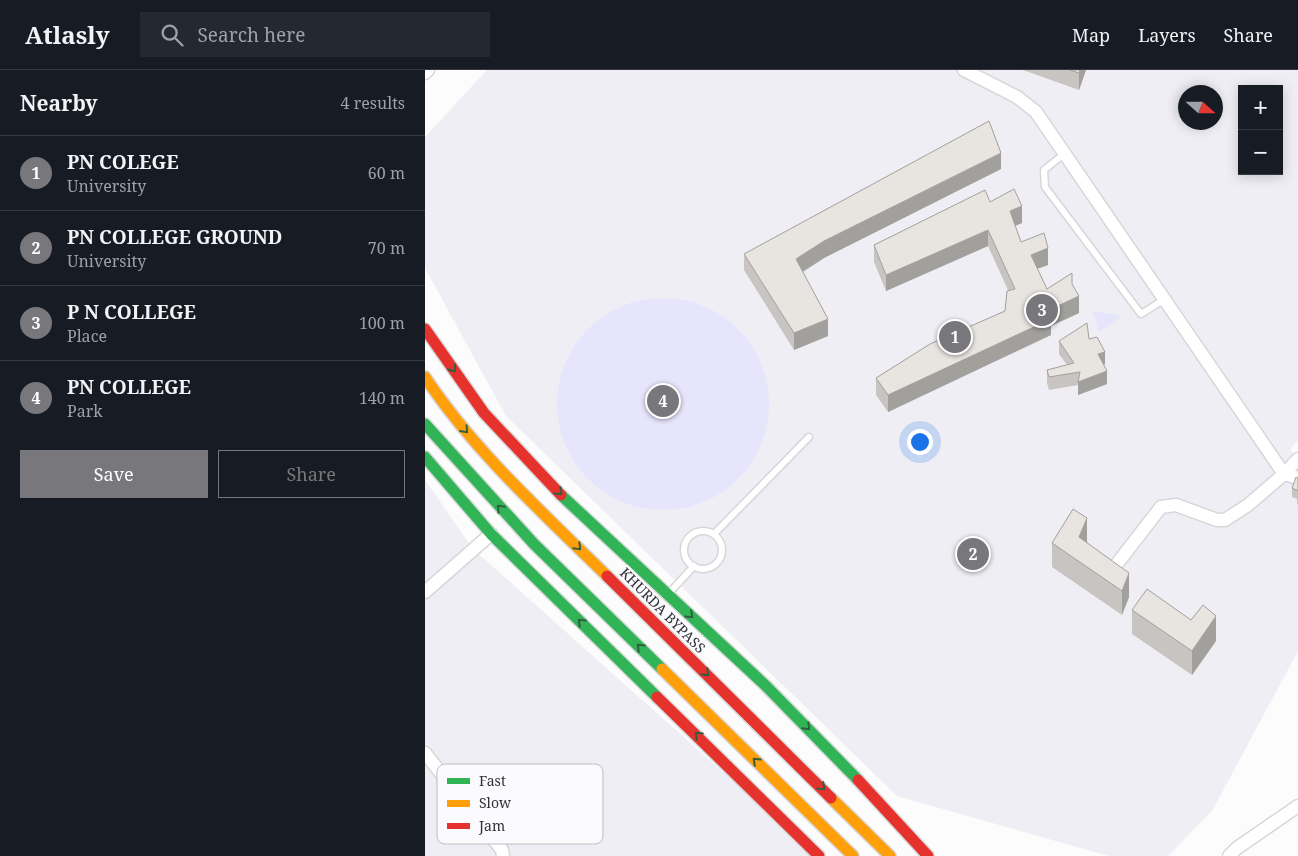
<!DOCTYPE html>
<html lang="en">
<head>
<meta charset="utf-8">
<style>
  :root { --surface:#171b24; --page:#242831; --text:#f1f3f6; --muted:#9ea1a6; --line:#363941; --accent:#78787c }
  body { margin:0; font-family:"Noto Serif",serif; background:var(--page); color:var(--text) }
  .controls { position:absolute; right:15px; top:15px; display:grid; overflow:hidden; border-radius:0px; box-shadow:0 2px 12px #0003 }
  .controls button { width:45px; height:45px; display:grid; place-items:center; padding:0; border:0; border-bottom:1px solid var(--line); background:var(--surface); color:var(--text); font:25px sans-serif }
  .compass { position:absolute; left:753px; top:15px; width:45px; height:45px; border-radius:50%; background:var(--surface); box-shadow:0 2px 12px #0003; rotate:111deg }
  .you { position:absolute; left:494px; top:371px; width:18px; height:18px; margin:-12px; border:4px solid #fff; border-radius:50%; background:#1a73e8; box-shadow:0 0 0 8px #1a73e833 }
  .badge { display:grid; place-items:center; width:32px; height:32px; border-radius:50%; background:var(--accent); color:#fff; font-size:16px; font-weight:700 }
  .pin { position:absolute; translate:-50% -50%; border:2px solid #fff; box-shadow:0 1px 5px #0006 }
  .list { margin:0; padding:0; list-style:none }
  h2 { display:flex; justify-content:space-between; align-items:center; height:65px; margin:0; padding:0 20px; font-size:21px }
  h2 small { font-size:16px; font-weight:400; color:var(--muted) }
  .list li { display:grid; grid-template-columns:32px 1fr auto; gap:15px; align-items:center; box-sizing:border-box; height:75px; padding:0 20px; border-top:1px solid var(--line) }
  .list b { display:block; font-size:19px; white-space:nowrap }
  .list p { margin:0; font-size:16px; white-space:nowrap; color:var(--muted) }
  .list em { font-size:16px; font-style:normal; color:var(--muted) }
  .actions { display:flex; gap:10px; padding:15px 20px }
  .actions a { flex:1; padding:11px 0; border:1px solid var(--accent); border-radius:0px; text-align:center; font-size:18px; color:var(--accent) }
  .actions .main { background:var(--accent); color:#fff }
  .icon { flex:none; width:28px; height:28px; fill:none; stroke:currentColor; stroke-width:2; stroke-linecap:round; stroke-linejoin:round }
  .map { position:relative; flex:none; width:873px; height:786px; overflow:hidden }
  header { display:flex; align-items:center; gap:30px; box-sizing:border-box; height:70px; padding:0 25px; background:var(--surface); border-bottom:1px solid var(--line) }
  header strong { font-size:24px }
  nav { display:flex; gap:28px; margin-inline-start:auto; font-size:18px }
  .search { width:350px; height:45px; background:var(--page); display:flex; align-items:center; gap:12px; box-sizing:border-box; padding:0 18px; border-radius:0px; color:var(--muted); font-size:19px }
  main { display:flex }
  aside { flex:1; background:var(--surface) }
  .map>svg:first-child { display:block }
</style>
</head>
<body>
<header>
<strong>Atlasly</strong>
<div class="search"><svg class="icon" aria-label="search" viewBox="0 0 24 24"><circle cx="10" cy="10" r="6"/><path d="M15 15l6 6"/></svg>Search here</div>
<nav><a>Map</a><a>Layers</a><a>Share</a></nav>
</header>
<main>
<aside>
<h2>Nearby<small>4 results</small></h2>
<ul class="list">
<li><span class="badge">1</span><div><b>PN COLEGE</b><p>University</p></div><em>60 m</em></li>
<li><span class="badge">2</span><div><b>PN COLLEGE GROUND</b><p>University</p></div><em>70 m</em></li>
<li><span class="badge">3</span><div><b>P N COLLEGE</b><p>Place</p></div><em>100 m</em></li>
<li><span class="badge">4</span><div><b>PN COLLEGE</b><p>Park</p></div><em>140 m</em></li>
</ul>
<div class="actions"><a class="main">Save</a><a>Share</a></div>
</aside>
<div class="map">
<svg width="873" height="786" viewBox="0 0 873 786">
  <rect width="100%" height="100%" fill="#fcfcfd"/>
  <!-- built -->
  <g fill="#eeeef4" fill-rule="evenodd">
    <path d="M62 0H873V370L865 380 873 387V581L787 741 743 786H684L472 726 81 346 0 198V67ZM817 19H854V101H817ZM761 22H791V52H761Z"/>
    <path d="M0 410 48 479 392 786H0Z"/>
  </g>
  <!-- green -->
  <g fill="#e7e5fc">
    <circle cx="238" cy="334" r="106"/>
    <path d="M668 241 698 246 674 262Z"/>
  </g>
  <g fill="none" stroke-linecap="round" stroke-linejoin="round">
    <defs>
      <g id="lane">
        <path d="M639 84 619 100 620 117 716 244 740 229"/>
        <circle cx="278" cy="480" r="19"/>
        <path d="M289 464 384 367"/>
        <path d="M244 523 269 496"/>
      </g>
      <g id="street">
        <path d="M539 0 592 27 611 42 859 404 873 389"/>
        <path d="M0 3 3 0"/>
        <path d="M688 499 736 437 751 435 792 450H800L823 435 859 404 873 408"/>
        <path d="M0 522 66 464"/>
        <path d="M0 683 77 780 78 786"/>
        <path d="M804 786 812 778 873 736"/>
      </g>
      <g id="fast">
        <path d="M0 354 109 474 237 599"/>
        <path d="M0 387 66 464 232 627"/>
        <path d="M136 425 341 616 433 710"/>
      </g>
      <g id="slow">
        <path d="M0 307C50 382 118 443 182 506"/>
        <path d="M237 599 428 786"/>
        <path d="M406 728 465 786"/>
      </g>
      <g id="jam">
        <path d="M0 259 59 343 136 425"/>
        <path d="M182 506 406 728"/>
        <path d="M232 627 394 786"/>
        <path d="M433 710 503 786"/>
      </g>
    </defs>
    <!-- lane casing -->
    <use href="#lane" stroke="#d7d7da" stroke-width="9"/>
    <!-- street casing -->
    <use href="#street" stroke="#d7d7da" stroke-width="15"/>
    <!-- fast casing -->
    <use href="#fast" stroke="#d7d7da" stroke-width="14"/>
    <!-- slow casing -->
    <use href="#slow" stroke="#d7d7da" stroke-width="14"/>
    <!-- jam casing -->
    <use href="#jam" stroke="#d7d7da" stroke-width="14"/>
    <!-- lane -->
    <use href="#lane" stroke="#fff" stroke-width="6"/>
    <!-- street -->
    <use href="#street" stroke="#fff" stroke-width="12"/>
    <!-- fast -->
    <use href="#fast" stroke="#30b455" stroke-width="11"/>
    <!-- slow -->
    <use href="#slow" stroke="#ff9f0a" stroke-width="11"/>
    <!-- jam -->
    <use href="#jam" stroke="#e5322d" stroke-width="11"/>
  </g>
  <!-- wall -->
  <g fill="#c8c4c1">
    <path d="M598 0H661L654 20Z"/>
    <path d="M576 99 399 188 378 202 403 266 369 280 319 200V184Z"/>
    <path d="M565 132 597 153 590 156 596 172 623 195 612 199 622 219 647 214 654 243 626 256V265L463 342 451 325V308L580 241 583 220 563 176 461 221 449 192V175Z"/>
    <path d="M664 269 680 294 679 295 682 314 653 325V315L624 320 622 313V300L642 295 634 284V271Z"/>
    <path d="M873 408V435L872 434V429L867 427V418Z"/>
    <path d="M662 472 704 527 697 545 627 497V473Z"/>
    <path d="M707 540 791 571 767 605 707 564Z"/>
  </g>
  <!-- shaded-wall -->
  <g fill="#a2a09d">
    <path d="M655 0H661L654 20V3Z"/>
    <path d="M576 83V99L399 188 371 206V189L399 171Z"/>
    <path d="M597 136V153L585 158V141Z"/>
    <path d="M563 160V176L461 221V205Z"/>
    <path d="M623 178V195L606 201V185Z"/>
    <path d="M654 226V243L626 256V265L463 342V325L620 242Z"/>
    <path d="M403 249V266L369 280V263Z"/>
    <path d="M680 282V294L673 296V284Z"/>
    <path d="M682 301V314L653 325V312Z"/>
    <path d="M662 448V472L654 491V467Z"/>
    <path d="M704 503V527L697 545V521Z"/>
    <path d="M791 546V571L767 605V581Z"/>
  </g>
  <!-- building -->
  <g fill="#e8e4e0" stroke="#a2a09d">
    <path d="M645 0H655L654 3Z"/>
    <path d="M564 51 576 83 399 171 371 189 403 249 369 263 319 184Z"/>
    <path d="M589 119 597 136 585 141 596 172 619 163 623 178 606 185 622 219 647 203V214L654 226 620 242 626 249 463 325 451 308 505 274 580 241 582 221 590 219 563 160 461 205 449 175 560 120 565 132Z"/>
    <path d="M662 253 664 269 672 267 680 282 673 284 682 301 653 312 655 302 624 307 622 300 649 293 634 271Z"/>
    <path d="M871 407 873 408V421L867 418Z"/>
    <path d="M648 439 662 448 654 467 704 503 697 521 627 473Z"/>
    <path d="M722 519 766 550 778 535 791 546 767 581 707 540Z"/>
  </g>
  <!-- one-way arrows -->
  <defs><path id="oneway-chevron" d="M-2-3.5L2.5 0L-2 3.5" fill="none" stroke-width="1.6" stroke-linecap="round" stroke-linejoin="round" transform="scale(1.25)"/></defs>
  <g stroke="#315f42">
    <use href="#oneway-chevron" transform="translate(28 299) rotate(54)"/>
    <use href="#oneway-chevron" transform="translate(40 360) rotate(48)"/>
    <use href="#oneway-chevron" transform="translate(134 422) rotate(44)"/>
    <use href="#oneway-chevron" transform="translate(75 438) rotate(-133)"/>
    <use href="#oneway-chevron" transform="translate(153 477) rotate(45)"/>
    <use href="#oneway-chevron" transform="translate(265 545) rotate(43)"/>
    <use href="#oneway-chevron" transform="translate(156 552) rotate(-136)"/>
    <use href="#oneway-chevron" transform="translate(215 577) rotate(-136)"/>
    <use href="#oneway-chevron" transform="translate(281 603) rotate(45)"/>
    <use href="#oneway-chevron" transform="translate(382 657) rotate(45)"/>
    <use href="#oneway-chevron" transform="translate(273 665) rotate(-136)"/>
    <use href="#oneway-chevron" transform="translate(331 691) rotate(-136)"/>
    <use href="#oneway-chevron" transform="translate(397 717) rotate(44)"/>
  </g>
  <g text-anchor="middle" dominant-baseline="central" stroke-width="4.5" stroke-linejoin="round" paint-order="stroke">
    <!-- street labels -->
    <g font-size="14" fill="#313137" stroke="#fbfbfe">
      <text transform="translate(238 540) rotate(45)">KHURDA BYPASS</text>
    </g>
  </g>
  <!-- legend -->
  <rect x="12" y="694" width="166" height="80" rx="8" fill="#fbfbfe" stroke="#bebec2" stroke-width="1"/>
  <rect x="22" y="708" width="23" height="6" fill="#30b455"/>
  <rect x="22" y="730" width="23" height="7" fill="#ff9f0a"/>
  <rect x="22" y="753" width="23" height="6" fill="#e5322d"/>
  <g font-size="14" fill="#313137">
    <text x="54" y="716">Fast</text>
    <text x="54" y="738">Slow</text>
    <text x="54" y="761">Jam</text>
  </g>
</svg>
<div class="controls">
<button>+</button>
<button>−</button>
</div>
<svg class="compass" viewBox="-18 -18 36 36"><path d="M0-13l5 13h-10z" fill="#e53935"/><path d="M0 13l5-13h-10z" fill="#9ea1a6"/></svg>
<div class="you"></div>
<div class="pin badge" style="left:530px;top:267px">1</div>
<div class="pin badge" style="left:548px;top:484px">2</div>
<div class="pin badge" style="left:617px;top:240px">3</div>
<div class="pin badge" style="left:238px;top:331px">4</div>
</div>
</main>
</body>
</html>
